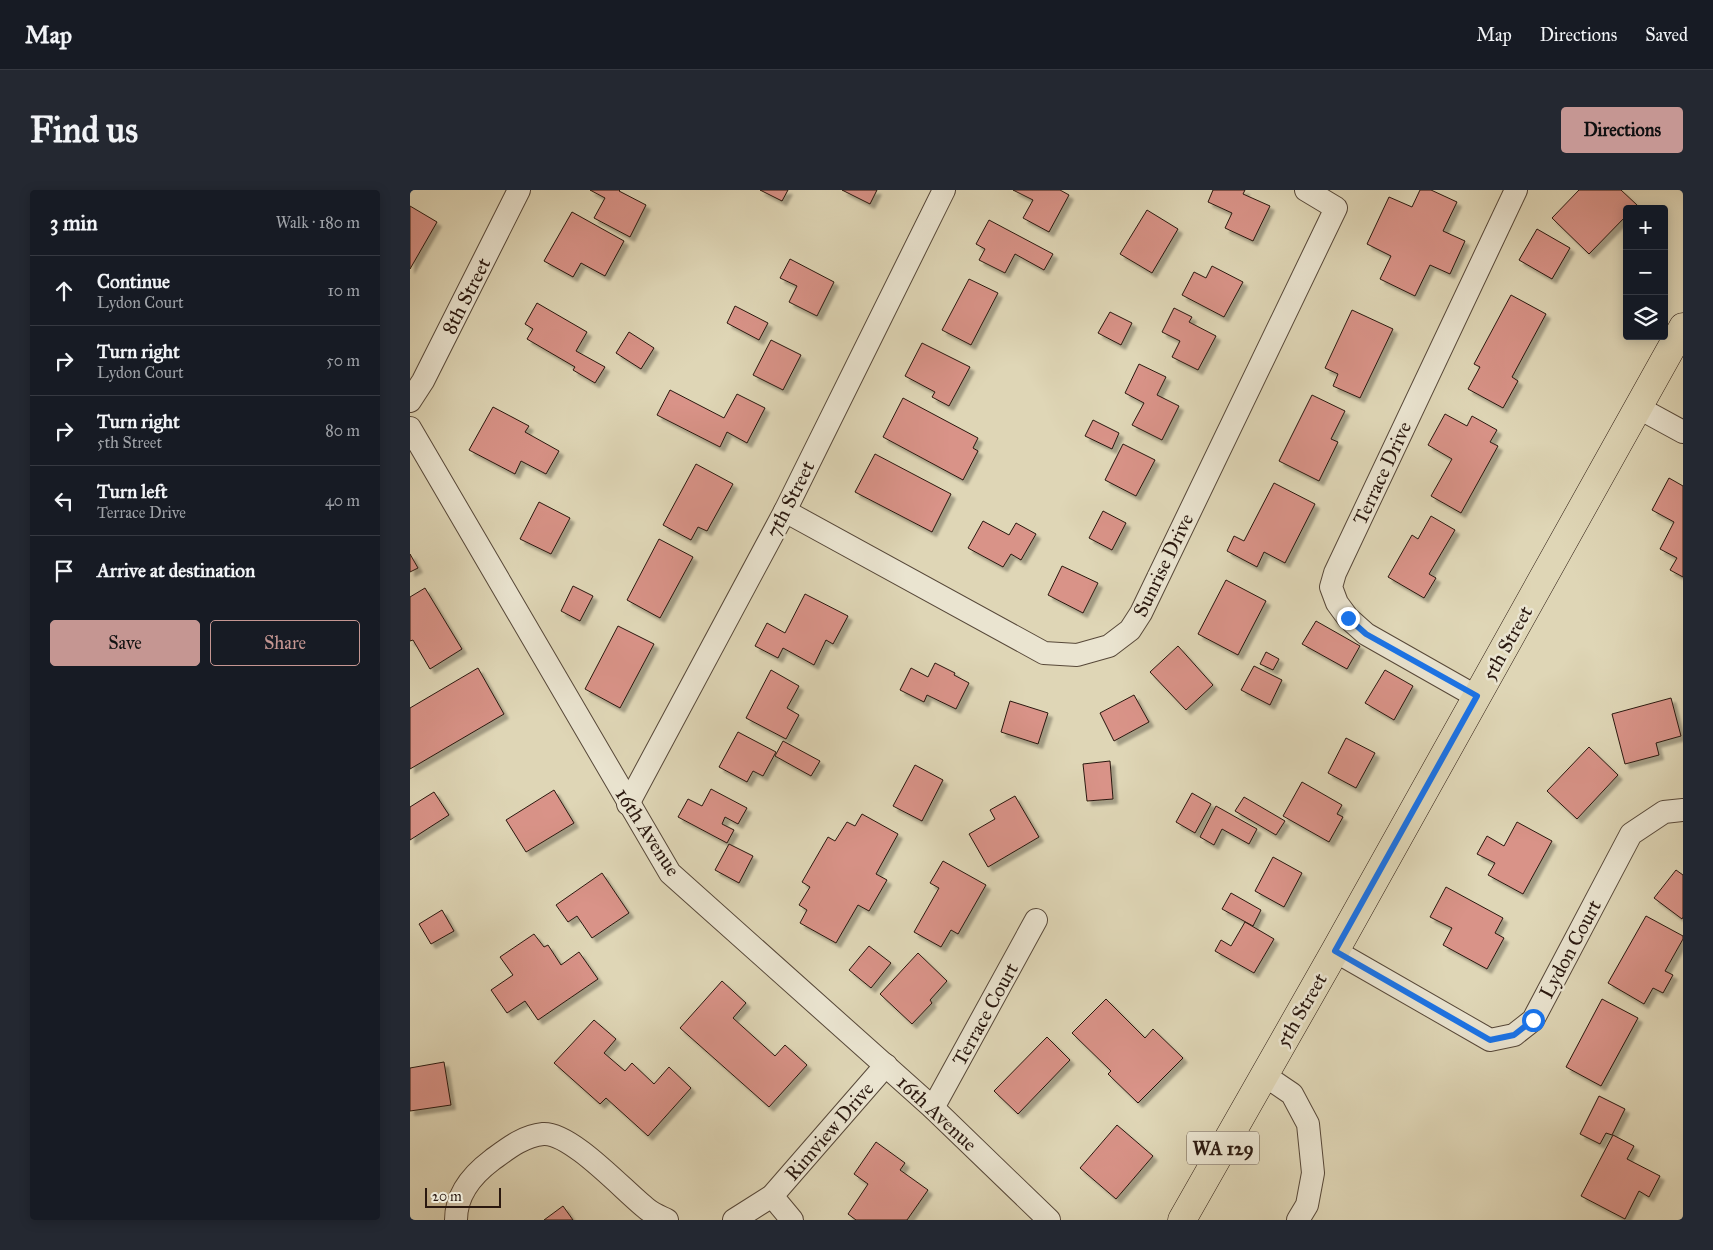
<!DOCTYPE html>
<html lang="en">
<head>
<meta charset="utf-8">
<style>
  :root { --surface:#171b24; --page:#242831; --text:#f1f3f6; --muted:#9ea1a6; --line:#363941; --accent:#c59692 }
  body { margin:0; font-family:"IM FELL Great Primer",serif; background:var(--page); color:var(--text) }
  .controls { position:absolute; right:15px; top:15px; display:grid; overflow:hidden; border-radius:5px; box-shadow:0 2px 12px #0003 }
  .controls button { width:45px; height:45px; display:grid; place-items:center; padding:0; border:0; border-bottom:1px solid var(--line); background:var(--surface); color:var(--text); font:25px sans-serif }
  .scale { position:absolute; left:15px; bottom:12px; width:76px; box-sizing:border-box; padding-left:5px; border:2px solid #2a180f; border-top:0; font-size:14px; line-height:18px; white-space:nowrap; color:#2a180f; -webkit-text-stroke:4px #eae4d0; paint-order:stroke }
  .stop { position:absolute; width:15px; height:15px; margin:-11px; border:4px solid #1a73e8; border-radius:50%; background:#fff }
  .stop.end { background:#1a73e8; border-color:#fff; box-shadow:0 1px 5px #0008 }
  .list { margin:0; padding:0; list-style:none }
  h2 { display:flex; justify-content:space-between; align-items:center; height:65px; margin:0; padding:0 20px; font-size:21px }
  h2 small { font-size:16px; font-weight:400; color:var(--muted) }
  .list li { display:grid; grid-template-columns:32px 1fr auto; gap:15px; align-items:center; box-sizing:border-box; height:70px; padding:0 20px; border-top:1px solid var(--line) }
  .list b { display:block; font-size:19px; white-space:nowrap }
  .list p { margin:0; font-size:16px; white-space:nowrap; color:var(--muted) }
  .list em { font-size:16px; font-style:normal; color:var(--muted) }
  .actions { display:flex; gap:10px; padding:15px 20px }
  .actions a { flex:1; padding:11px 0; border:1px solid var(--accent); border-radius:5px; text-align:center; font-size:18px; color:var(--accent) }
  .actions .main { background:var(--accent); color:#111 }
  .icon { flex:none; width:28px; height:28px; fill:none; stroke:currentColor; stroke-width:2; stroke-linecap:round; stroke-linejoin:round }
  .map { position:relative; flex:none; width:1273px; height:1030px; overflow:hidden; border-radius:5px }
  header { display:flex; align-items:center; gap:30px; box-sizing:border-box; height:70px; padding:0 25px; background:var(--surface); border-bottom:1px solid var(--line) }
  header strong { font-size:24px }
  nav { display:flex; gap:28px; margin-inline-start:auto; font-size:18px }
  .intro { display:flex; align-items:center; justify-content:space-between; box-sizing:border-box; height:120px; padding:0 30px }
  h1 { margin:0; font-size:35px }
  .button { padding:12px 22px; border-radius:5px; background:var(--accent); color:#111; font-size:18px; font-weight:700 }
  main { display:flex; gap:30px; padding:0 30px }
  aside { flex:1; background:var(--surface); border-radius:5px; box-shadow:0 2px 12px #0003 }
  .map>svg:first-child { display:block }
</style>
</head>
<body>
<header>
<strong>Map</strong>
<nav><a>Map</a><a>Directions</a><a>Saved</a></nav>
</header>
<div class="intro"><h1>Find us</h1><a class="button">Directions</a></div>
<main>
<aside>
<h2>3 min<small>Walk · 180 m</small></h2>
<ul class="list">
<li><svg class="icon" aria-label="ahead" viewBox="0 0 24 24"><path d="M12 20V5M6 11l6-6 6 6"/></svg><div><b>Continue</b><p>Lydon Court</p></div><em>10 m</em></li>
<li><svg class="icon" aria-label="right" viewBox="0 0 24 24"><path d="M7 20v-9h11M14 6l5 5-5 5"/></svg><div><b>Turn right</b><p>Lydon Court</p></div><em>50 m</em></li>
<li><svg class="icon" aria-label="right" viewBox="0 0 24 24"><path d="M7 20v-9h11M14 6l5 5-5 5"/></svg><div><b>Turn right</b><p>5th Street</p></div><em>80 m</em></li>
<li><svg class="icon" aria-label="left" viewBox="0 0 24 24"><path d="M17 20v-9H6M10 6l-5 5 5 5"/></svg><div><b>Turn left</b><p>Terrace Drive</p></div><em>40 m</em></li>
<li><svg class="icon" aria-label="arrive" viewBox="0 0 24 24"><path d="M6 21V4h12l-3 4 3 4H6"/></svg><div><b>Arrive at destination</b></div></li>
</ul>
<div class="actions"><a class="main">Save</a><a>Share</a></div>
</aside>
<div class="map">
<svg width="1273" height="1030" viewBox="0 0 1273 1030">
  <defs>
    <filter id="shadow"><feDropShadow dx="4.5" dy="4.5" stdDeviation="1" flood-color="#0004"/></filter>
  </defs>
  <rect width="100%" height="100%" fill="#dfd6b6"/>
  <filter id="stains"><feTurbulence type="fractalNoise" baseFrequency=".004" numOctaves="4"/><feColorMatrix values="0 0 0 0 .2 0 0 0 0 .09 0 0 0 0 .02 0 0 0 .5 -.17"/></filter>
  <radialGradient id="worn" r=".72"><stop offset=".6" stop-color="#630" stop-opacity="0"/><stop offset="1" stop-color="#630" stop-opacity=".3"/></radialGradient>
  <!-- building -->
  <g fill="#d99388" stroke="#2a180f" filter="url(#shadow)">
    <path d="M180 0H210L209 1 236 15 220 47 184 28 195 8Z"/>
    <path d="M350 0H378L372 11Z"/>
    <path d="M432 0H467L460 14Z"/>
    <path d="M603 0H650L659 5 639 42 613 28 623 10Z"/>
    <path d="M803 0H835L833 4 860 16 843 51 815 38 822 23 798 12Z"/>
    <path d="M1010 0H1021L1047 12 1033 41 1055 51 1040 84 1020 75 1005 106 970 89 981 66 957 54 979 7 1002 17Z"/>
    <path d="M1169 0H1211L1227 15 1223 19H1217V25L1179 64 1142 28Z"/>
    <path d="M0 16 27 32 0 79Z"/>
    <path d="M737 20 768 39 742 83 710 64Z"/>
    <path d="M162 22 214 51 195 86 171 73 163 87 134 71Z"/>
    <path d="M579 30 643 64 634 80 605 64 595 83 569 70 575 59 566 54Z"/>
    <path d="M1127 39 1160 58 1142 89 1109 70Z"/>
    <path d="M380 69 424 92 407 126 379 112 387 96 370 88Z"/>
    <path d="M802 76 833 92 814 127 772 105 784 82 796 88Z"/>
    <path d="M559 89 588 103 561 155 532 140Z"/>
    <path d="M1101 105 1136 124 1102 187 1108 191 1093 218 1058 199 1070 177 1064 174Z"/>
    <path d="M127 113 177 142 166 161 195 177 185 193 163 180 165 177 117 149 123 139 115 134Z"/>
    <path d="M325 116 358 133 349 150 317 133Z"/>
    <path d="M764 118 782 127 779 132 806 146 788 180 762 167 770 151 752 142Z"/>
    <path d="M942 120 983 139 950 208 923 196 928 184 915 178Z"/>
    <path d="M700 122 722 133 711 155 688 143Z"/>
    <path d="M219 142 244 158 231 179 206 163Z"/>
    <path d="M361 150 391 165 373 200 343 185Z"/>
    <path d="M512 153 560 177 539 216 522 207 525 202 495 186Z"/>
    <path d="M729 174 756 187 747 205 769 216 752 250 722 235 734 213 715 203Z"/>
    <path d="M260 200 314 228 327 204 355 218 337 253 317 242 310 257 247 225Z"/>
    <path d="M902 205 935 221 921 249 928 252 909 291 869 271Z"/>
    <path d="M493 208 568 248 563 258 568 261 553 290 473 247Z"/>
    <path d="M83 217 119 236 115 242 149 261 136 284 111 271 105 284 59 260Z"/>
    <path d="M1035 224 1057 236 1062 226 1087 240 1080 252 1088 256 1051 323 1021 306 1042 269 1018 255Z"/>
    <path d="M683 230 709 243 702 259 675 246Z"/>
    <path d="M713 254 745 270 726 306 695 290Z"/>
    <path d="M465 264 541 304 522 342 445 302Z"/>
    <path d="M286 274 323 294 297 341 288 337 281 350 253 335Z"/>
    <path d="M1259 288 1273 296V387L1260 380 1267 368 1250 359 1264 332 1242 320Z"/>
    <path d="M864 293 905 314 875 373 854 362 847 377 817 361 824 346 834 351Z"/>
    <path d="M129 312 160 328 141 364 110 349Z"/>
    <path d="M693 321 716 333 702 360 679 348Z"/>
    <path d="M1021 326 1045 340 1019 384 1026 388 1014 408 978 387 1002 345 1008 349Z"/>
    <path d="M573 331 599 345 606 333 626 344 611 370 601 364 593 377 558 358Z"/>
    <path d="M249 349 283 367 250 428 217 410Z"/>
    <path d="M0 364 8 378 0 382Z"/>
    <path d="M652 376 688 393 673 423 638 405Z"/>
    <path d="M816 390 856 411 828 465 788 444Z"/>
    <path d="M163 396 183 406 170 431 151 421Z"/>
    <path d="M15 398 52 459 20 479 3 450 0 451V407Z"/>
    <path d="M395 404 438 426 423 454 416 450 404 475 373 458 368 468 345 456 357 433 375 443Z"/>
    <path d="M906 431 950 456 937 479 892 454Z"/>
    <path d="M208 436 244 454 210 518 175 499Z"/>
    <path d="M768 456 803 495 776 520 740 482Z"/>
    <path d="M856 462 869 469 863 480 850 474Z"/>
    <path d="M525 473 545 483 544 485 559 493 546 519 517 505 514 512 490 500 501 478 518 487Z"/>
    <path d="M844 476 872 490 860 515 831 500Z"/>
    <path d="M68 478 94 524 0 579V518Z"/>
    <path d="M361 480 389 496 377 518 389 525 376 549 336 528Z"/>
    <path d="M975 480 1003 496 984 530 955 513Z"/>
    <path d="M724 505 739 532 704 551 690 523Z"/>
    <path d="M1261 508 1271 546 1246 553 1249 565 1215 574 1202 524Z"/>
    <path d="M600 511 638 523 628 554 591 542Z"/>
    <path d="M328 542 366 562 353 586 343 581 337 592 309 577Z"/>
    <path d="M936 548 965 563 946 598 918 583Z"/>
    <path d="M373 551 410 571 401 586 365 566Z"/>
    <path d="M1179 557 1208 585 1167 629 1137 601Z"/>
    <path d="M700 571 703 609 677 611 673 574Z"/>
    <path d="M505 575 533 590 512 631 483 616Z"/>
    <path d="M892 592 932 615 927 624 933 627 919 652 873 626Z"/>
    <path d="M301 599 337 618 328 634 315 627 312 634 324 640 317 653 268 627 278 609 292 616Z"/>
    <path d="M144 600 164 633 116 662 96 630Z"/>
    <path d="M24 602 39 625 0 650V617Z"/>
    <path d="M782 603 801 614 785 643 766 632Z"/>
    <path d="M605 606 629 647 578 677 559 644 585 629 580 620Z"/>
    <path d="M834 607 875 631 866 645 825 621Z"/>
    <path d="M806 616 847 639 839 654 812 639 804 655 790 647Z"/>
    <path d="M452 624 488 644 466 684 477 690 459 721 448 715 426 753 390 733 397 720 389 715 400 697 392 692 418 647 425 651 437 632 445 636Z"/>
    <path d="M1107 632 1142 651 1113 704 1078 685 1085 673 1067 664 1077 646 1094 656Z"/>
    <path d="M319 654 343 666 329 693 305 680Z"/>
    <path d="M863 667 892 683 874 717 845 701Z"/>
    <path d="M533 671 576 695 548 744 541 740 531 757 504 742 529 698 520 693Z"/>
    <path d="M1266 680 1273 685V727L1272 729 1244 708Z"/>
    <path d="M192 683 219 723 182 748 167 726 158 732 146 715Z"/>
    <path d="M1036 697 1093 728 1085 743 1094 748 1077 779 1033 755 1042 738 1020 727Z"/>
    <path d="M821 703 851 720 843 736 812 719Z"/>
    <path d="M32 720 44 741 21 754 9 734Z"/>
    <path d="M1236 726 1273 746V749L1255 781 1263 785 1253 803 1243 798 1234 814 1198 793Z"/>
    <path d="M835 732 864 749 844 783 805 761 811 750 821 756Z"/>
    <path d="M124 744 134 757 138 755 151 775 169 762 188 789 128 830 115 811 97 823 81 800 103 785 90 767Z"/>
    <path d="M459 756 481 773 461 798 439 780Z"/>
    <path d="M508 763 537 791 520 810 522 813 502 834 470 804Z"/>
    <path d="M312 791 336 813 323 828 365 866 375 855 397 875 359 917 270 838Z"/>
    <path d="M696 809 735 848 743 839 773 868 728 913 698 884 701 881 662 843Z"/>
    <path d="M1192 809 1228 828 1191 896 1156 877Z"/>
    <path d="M184 830 206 849 194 863 215 881 222 873 244 894 259 877 281 898 238 946 196 908 190 914 144 873Z"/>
    <path d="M637 847 660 870 608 924 584 901Z"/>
    <path d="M34 872 41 915 0 921V878Z"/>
    <path d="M1189 906 1215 919 1202 945 1196 943 1190 954 1170 944Z"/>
    <path d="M707 935 743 966 706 1009 670 978Z"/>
    <path d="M1203 945 1224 956 1217 969 1250 986 1239 1007 1229 1001 1215 1029 1171 1006Z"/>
    <path d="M466 952 495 973 490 980 518 1000 497 1030H446L438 1024 458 994 444 984Z"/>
    <path d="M153 1016 163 1030H134Z"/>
  </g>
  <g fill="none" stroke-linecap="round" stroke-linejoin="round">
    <defs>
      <g id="street">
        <path d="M0 211 13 191 109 0"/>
        <path d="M1229 218 1273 242"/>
        <path d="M0 238 260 683 523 918 639 1030"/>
        <path d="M375 321 634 463 667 465 699 456 720 440 731 423 926 18 896 0"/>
        <path d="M1067 507 956 444 938 428 927 413 921 397 925 383 1106 0"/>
        <path d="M218 614 375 321 534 0"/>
        <path d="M925 761 1080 850 1104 845 1123 830 1221 644 1254 622 1273 620"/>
        <path d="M854 885 882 904 898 934 903 983 897 1015 888 1030"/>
        <path d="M523 918 626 730"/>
        <path d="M362 1006 382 1030"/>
        <path d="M46 1030C46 1005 62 985 82 970 97 959 113 946 133 944 161 942 214 1001 237 1019 243 1024 251 1027 257 1030"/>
        <path d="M324 1030 362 1006 476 875"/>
      </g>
      <path id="primary" d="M772 1030 925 761 1273 137"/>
    </defs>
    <!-- street casing -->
    <use href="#street" stroke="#574839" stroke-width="24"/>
    <!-- primary casing -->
    <use href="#primary" stroke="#2a180f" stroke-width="29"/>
    <!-- street -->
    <use href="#street" stroke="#eae4d0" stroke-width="22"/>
    <!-- primary -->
    <use href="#primary" stroke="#dfd6b6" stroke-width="28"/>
  </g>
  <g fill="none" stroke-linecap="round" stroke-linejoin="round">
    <!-- route -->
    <path stroke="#1a73e8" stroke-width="6" d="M938 428 956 444 1067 506 925 761 1080 850 1104 845 1123 830"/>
  </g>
  <g text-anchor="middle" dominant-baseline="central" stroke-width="5" stroke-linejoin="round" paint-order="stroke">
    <!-- shield labels -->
    <rect fill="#eae4d0" stroke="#645549" stroke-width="1" x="777" y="941.5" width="72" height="33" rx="4"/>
    <g font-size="19" font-weight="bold" fill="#2a180f">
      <text x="813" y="958">WA 129</text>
    </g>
    <!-- street labels -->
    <g font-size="20" fill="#2a180f" stroke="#eae4d0">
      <text transform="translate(56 106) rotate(-63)">8th Street</text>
      <text transform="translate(972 283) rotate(-65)">Terrace Drive</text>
      <text transform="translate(380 309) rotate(-63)">7th Street</text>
      <text transform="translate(753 375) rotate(-64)">Sunrise Drive</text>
      <text transform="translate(1097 453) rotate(-61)">5th Street</text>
      <text transform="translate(238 642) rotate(57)">16th Avenue</text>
      <text transform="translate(1160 759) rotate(-62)">Lydon Court</text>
      <text transform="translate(891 820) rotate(-60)">5th Street</text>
      <text transform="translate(575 824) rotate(-61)">Terrace Court</text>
      <text transform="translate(527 923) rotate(43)">16th Avenue</text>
      <text transform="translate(419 941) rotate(-49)">Rimview Drive</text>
    </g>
  </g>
  <rect width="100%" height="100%" filter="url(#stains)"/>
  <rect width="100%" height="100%" fill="url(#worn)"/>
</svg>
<div class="controls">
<button>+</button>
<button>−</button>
<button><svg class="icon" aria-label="layers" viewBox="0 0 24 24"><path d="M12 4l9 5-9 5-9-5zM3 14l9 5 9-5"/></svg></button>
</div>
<div class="scale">20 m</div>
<div class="stop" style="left:1123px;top:830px"></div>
<div class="stop end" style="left:938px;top:428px"></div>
</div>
</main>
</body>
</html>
